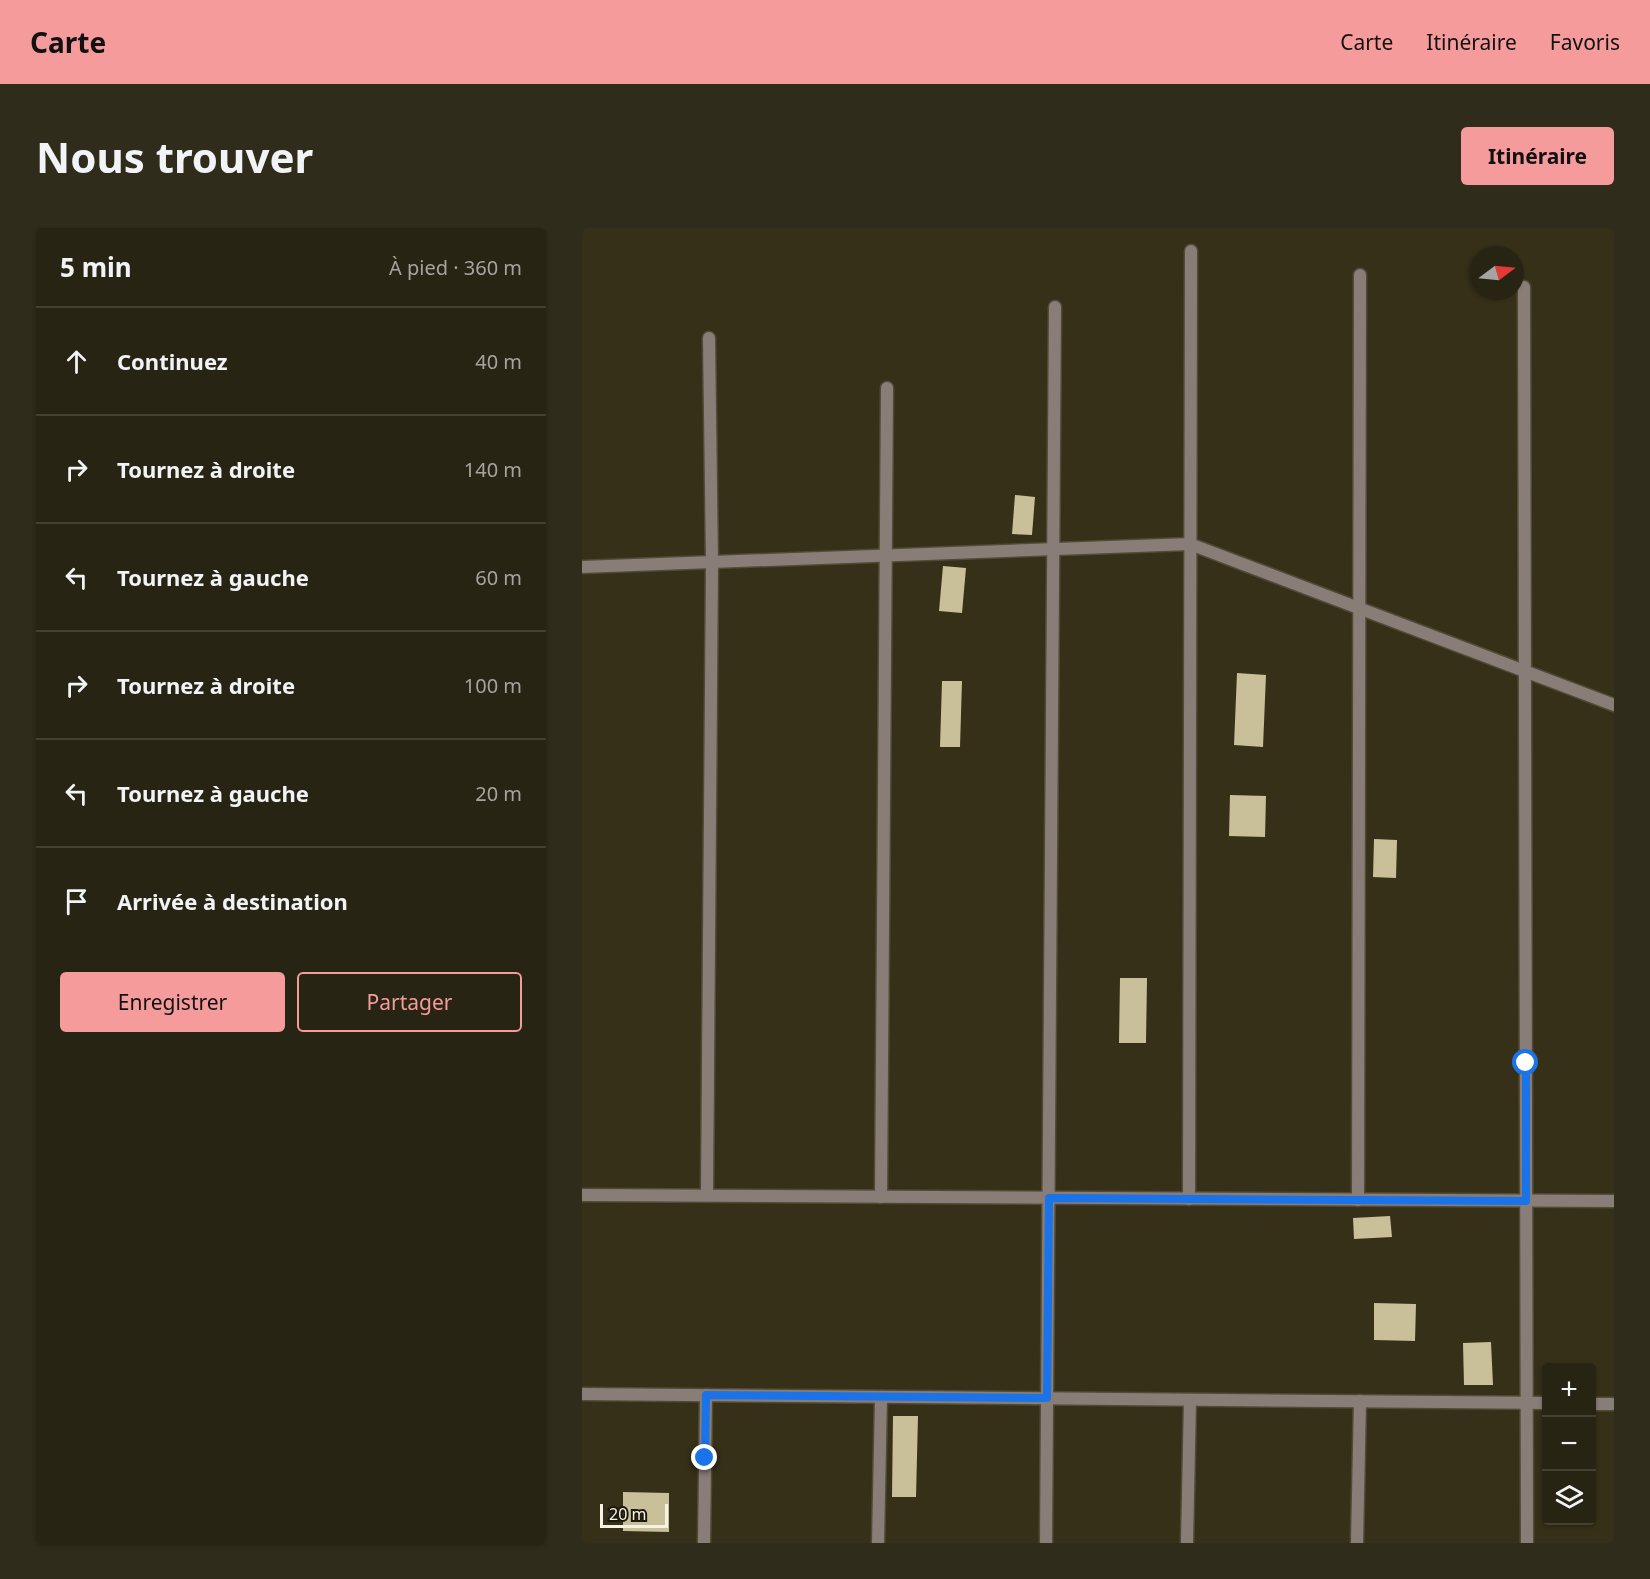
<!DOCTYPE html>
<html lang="fr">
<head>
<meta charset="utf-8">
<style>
  :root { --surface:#282413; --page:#302c1c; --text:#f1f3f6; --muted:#a5a4a0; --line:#444133; --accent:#f59b9b }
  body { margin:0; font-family:"Noto Sans",sans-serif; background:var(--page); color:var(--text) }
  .controls { position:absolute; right:18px; bottom:18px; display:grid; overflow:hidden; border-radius:6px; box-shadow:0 2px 4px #0004 }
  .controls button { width:54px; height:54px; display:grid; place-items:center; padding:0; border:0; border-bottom:2px solid var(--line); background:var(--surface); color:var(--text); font:30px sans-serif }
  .compass { position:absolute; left:888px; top:18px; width:54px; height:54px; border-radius:50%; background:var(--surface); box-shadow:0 2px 4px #0004; rotate:74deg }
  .scale { position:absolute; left:18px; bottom:15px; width:68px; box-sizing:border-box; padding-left:6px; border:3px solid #f5f1e3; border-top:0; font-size:16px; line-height:21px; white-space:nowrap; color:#f5f1e3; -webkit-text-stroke:4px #1b180e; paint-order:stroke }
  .stop { position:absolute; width:18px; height:18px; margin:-14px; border:4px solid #1a73e8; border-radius:50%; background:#fff }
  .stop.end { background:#1a73e8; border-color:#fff; box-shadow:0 2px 6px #0008 }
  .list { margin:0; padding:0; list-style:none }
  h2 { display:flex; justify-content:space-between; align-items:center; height:78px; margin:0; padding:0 24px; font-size:26px }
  h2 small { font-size:20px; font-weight:400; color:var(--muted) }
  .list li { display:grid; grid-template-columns:39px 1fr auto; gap:18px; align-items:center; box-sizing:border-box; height:108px; padding:0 24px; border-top:2px solid var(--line) }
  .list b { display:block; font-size:22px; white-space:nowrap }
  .list em { font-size:20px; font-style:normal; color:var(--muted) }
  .actions { display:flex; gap:12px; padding:18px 24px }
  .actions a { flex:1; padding:14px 0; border:2px solid var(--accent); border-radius:6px; text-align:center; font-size:21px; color:var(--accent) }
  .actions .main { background:var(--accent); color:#111 }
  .icon { flex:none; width:33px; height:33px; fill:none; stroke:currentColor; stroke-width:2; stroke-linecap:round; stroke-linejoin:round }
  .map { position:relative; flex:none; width:1032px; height:1315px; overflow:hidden; border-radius:6px }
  header { display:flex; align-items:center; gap:36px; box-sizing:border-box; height:84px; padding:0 30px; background:var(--accent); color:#111 }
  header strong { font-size:28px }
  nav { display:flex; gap:33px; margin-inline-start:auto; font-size:21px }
  .intro { display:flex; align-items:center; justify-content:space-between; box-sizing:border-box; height:144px; padding:0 36px }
  h1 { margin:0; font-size:42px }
  .button { padding:15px 27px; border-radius:6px; background:var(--accent); color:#111; font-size:21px; font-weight:700 }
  main { display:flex; gap:36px; padding:0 36px }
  aside { flex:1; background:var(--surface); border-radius:6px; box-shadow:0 2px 4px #0004 }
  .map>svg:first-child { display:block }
</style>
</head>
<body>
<header>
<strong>Carte</strong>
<nav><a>Carte</a><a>Itinéraire</a><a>Favoris</a></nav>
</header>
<div class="intro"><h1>Nous trouver</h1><a class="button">Itinéraire</a></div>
<main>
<aside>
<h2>5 min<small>À pied · 360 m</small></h2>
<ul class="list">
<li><svg class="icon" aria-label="ahead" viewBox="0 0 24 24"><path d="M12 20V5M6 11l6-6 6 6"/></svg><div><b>Continuez</b></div><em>40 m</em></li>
<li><svg class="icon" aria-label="right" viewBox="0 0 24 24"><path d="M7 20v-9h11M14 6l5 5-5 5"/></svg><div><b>Tournez à droite</b></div><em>140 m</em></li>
<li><svg class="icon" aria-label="left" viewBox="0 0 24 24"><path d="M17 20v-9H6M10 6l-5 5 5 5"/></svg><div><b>Tournez à gauche</b></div><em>60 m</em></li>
<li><svg class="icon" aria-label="right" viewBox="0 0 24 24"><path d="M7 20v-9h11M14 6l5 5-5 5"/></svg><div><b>Tournez à droite</b></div><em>100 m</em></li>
<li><svg class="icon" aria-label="left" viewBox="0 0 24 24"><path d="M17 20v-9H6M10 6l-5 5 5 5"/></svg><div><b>Tournez à gauche</b></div><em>20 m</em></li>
<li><svg class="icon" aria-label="arrive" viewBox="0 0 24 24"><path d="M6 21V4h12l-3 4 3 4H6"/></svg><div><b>Arrivée à destination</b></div></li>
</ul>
<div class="actions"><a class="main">Enregistrer</a><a>Partager</a></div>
</aside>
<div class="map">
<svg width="1032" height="1315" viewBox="0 0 1032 1315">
  <rect width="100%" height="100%" fill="#363019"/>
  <!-- building -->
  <g fill="#c9c09a">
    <path d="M433 267 453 269 450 307 430 306Z"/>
    <path d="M361 338 384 340 380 385 357 383Z"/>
    <path d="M655 445 684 447 681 519 652 517Z"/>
    <path d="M360 453H380L378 519H358Z"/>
    <path d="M648 567 684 568 683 609 647 608Z"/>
    <path d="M792 611 815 612 814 650 791 649Z"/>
    <path d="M538 750H565L564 815H537Z"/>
    <path d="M808 988 810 1009 772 1011 771 990Z"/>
    <path d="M792 1075 834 1076 833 1113 792 1112Z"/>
    <path d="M909 1114 911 1157H882L881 1115Z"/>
    <path d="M311 1188H336L334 1269H310Z"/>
    <path d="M41 1264 87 1265V1304L41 1303Z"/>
  </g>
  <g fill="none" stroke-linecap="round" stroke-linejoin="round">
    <defs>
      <g id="minor">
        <path d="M942 59 945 1315"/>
        <path d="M0 339 608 316 1032 477"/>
        <path d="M0 967 1032 973"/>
        <path d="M125 967 130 334 127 110"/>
        <path d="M299 969 305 160"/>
        <path d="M607 971 609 23"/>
        <path d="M776 972 778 47"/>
        <path d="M0 1166 964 1175"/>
        <path d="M1010 1176H1032"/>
        <path d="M122 1315 124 1167"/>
        <path d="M296 1315 299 1169"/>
        <path d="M464 1315 473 79"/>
        <path d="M605 1315 608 1172"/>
        <path d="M775 1315 778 1173"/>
      </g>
    </defs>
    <!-- minor casing -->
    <use href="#minor" stroke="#514b35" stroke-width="15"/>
    <!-- minor -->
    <use href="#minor" stroke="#897d78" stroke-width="12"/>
  </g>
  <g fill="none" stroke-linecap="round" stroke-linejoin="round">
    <!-- route -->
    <path stroke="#1a73e8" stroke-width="8" d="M123 1230 124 1167 465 1170 467 970 944 973V835"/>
  </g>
</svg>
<div class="controls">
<button>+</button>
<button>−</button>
<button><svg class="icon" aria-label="layers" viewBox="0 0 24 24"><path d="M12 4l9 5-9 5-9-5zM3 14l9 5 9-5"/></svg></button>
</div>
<svg class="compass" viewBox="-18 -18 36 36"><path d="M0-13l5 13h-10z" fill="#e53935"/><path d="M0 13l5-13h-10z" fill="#a5a4a0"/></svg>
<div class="scale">20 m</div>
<div class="stop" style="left:944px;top:835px"></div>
<div class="stop end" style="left:123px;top:1230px"></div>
</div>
</main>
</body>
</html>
